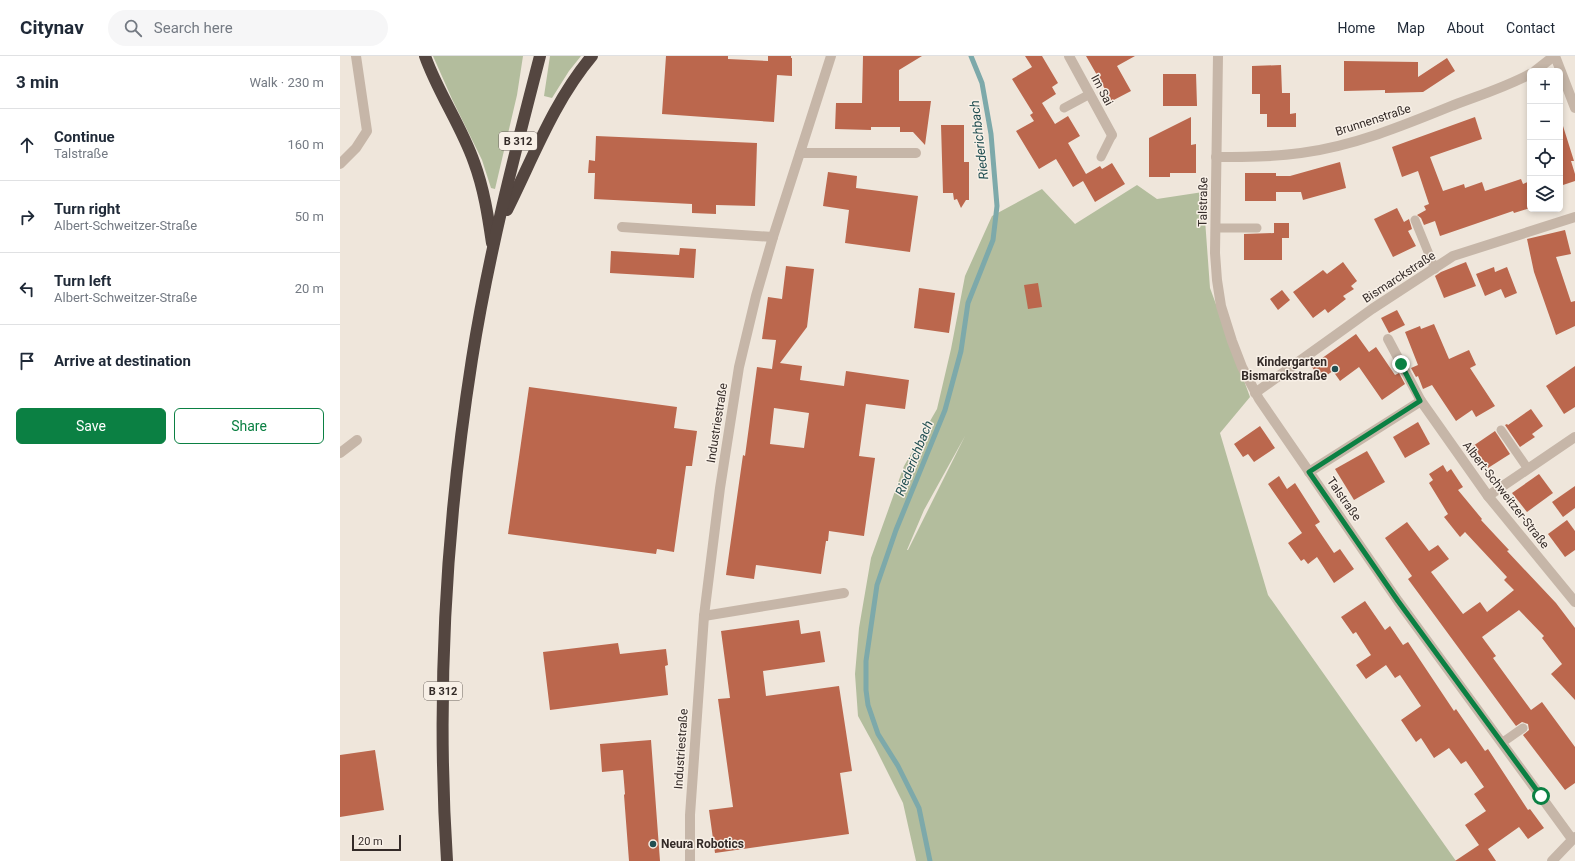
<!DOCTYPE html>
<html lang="en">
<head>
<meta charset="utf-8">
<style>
  :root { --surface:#fff; --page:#f6f6f7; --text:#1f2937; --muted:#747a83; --line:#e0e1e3; --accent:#0b8043 }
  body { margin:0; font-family:Roboto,sans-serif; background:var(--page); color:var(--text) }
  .controls { position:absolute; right:12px; top:12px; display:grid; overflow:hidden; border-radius:6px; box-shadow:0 2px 6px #0003 }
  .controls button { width:36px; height:36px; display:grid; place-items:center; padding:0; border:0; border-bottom:1px solid var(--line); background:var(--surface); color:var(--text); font:20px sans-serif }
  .scale { position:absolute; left:12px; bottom:10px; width:49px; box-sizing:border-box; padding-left:4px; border:2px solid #342b28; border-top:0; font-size:11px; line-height:14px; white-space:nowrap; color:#342b28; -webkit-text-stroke:3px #f8f0e7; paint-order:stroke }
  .stop { position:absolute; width:12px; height:12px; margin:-9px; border:3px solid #0b8043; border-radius:50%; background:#fff }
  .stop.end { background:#0b8043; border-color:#fff; box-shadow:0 1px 4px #0008 }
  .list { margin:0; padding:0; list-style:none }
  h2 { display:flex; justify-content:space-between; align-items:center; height:52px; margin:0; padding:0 16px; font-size:17px }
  h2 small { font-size:13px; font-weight:400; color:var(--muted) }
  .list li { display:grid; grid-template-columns:26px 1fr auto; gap:12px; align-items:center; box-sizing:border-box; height:72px; padding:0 16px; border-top:1px solid var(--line) }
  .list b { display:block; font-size:15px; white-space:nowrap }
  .list p { margin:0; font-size:13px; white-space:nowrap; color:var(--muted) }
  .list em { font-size:13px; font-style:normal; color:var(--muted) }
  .actions { display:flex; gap:8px; padding:12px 16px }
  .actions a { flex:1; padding:9px 0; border:1px solid var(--accent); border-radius:6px; text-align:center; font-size:14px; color:var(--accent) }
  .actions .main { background:var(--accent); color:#fff }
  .icon { flex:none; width:22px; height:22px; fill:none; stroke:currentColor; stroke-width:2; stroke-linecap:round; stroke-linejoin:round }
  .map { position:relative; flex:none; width:1235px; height:805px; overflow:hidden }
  header { display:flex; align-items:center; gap:24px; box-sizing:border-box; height:56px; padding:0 20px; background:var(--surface); border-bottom:1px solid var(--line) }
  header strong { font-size:19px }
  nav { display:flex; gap:22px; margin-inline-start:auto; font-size:14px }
  .search { width:280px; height:36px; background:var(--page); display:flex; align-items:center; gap:10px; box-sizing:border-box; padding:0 14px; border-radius:22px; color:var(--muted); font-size:15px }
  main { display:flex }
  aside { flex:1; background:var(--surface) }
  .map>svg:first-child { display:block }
</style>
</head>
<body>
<header>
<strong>Citynav</strong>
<div class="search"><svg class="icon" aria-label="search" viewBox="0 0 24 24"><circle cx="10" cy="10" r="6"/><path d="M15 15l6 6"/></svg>Search here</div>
<nav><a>Home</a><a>Map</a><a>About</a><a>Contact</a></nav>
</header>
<main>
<aside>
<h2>3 min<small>Walk · 230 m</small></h2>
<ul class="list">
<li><svg class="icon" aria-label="ahead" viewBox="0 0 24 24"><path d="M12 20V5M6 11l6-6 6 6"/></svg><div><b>Continue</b><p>Talstraße</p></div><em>160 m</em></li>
<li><svg class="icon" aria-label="right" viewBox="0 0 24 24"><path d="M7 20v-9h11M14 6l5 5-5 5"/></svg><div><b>Turn right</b><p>Albert-Schweitzer-Straße</p></div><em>50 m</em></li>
<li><svg class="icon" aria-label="left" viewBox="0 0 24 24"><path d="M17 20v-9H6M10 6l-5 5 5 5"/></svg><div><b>Turn left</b><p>Albert-Schweitzer-Straße</p></div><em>20 m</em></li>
<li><svg class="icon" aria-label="arrive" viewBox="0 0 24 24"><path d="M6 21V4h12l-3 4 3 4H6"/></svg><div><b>Arrive at destination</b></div></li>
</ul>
<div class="actions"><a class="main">Save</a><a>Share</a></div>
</aside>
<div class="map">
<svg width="1235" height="805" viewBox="0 0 1235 805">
  <rect width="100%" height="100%" fill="#efe6db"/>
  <!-- green -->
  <g fill="#b3bd9d" fill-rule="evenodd">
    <path d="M93 0H183L177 39 155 133 151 132 142 104 112 43Z"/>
    <path d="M210 0H241L229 15 212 42 204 40Z"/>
    <path d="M797 129 817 143 863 136 870 232 910 341 880 377 928 539 1116 805H576L563 747 535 691 518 660 515 618 519 572 531 502 564 410 597 353 611 293 625 220 652 160 702 133 735 168ZM625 380 568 494H567L584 454Z"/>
  </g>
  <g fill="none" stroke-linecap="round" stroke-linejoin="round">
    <!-- stream -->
    <path stroke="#7da9aa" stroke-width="5" d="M590 805 579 752 558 710 538 678 528 649 526 634V605L537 529 556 474 605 354 621 295 628 247 653 184 657 150 651 78 642 27 631 0"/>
  </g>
  <!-- building -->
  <g fill="#bb674d" fill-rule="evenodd">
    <path d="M326 0H388V3L428 5V0H451V2H452V20L437 19 434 66 322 58Z"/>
    <path d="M523 0H582L559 14V45H591L585 89 573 76H560V71H531V74L495 73 496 47H522Z"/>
    <path d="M685 0H702L718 27 712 31 716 38 702 47 715 68 728 60 740 80 728 87 746 118 760 110 762 113 772 107 785 128 755 146 743 125 733 131 716 103 699 113 676 75 694 65 690 59 693 57 672 23 692 11Z"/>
    <path d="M746 0H795L777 10 791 35 768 47 761 35 765 33Z"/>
    <path d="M1107 2 1115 15 1083 36 1045 37V34L1004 35V5L1078 6V21Z"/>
    <path d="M941 9 942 37H950V58L956 57V71H927V58H920V38H912V10Z"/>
    <path d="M823 18H856L857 50H823Z"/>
    <path d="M851 61V89L856 88V117H830V121H809V82Z"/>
    <path d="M1135 61 1142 83 1090 101 1103 135 1124 128 1125 132 1142 126 1145 135 1181 123 1183 128 1190 125V152L1174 157 1173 155 1100 180 1095 165 1084 169 1081 162 1077 159 1086 154 1084 150 1089 148 1078 115 1062 121 1052 91Z"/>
    <path d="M601 69H624V106H629V144H626L621 152 617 143 614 144 613 137H603Z"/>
    <path d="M1220 70H1223L1234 105H1231L1235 118V125L1220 130Z"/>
    <path d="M256 80 417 87 415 150 376 149V158L352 157V148L254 143 255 117H248L249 104 255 105Z"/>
    <path d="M1000 106 1006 132 963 144 961 136H936V145H905V117H936V120H950Z"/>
    <path d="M488 116 517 120 516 132 578 140 570 196 505 187 509 154 483 150Z"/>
    <path d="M1057 152 1064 166 1069 163 1072 173 1068 175 1076 190 1053 201 1034 163Z"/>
    <path d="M934 167H949V182H942V204H904V178L934 177Z"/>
    <path d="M1225 174 1231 198 1216 201 1231 246 1235 245V270L1216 279 1194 216 1187 183Z"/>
    <path d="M340 192 356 193 354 222 270 217 271 195 339 199Z"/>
    <path d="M1003 206 1017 225 1011 230 1014 233 1003 240 1006 243 988 257 985 253 973 262 953 236 983 214 987 218Z"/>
    <path d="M1126 206 1136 230 1104 242 1095 220 1101 216Z"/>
    <path d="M446 210 474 213 467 271 440 307 462 310 460 324 504 330 506 315 569 324 565 353 526 348 519 400 535 402 524 480 489 475 488 485H486L481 518 416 509 414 523 386 519 403 399 405 400 417 311 432 313 436 284 422 283 428 241 442 243ZM434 352 469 357 464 392 430 388Z"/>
    <path d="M1154 211 1155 216 1167 211 1177 237 1165 242 1161 233 1145 240 1136 218Z"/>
    <path d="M698 227 702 251 688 253 684 229Z"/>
    <path d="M579 232 615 237 609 277 574 272Z"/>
    <path d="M942 234 950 244 938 254 930 243Z"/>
    <path d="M1057 254 1065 269 1049 277 1041 262Z"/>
    <path d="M1094 268 1109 303 1129 294 1136 309 1130 312 1155 350 1136 361 1132 354 1116 365 1092 329 1083 333 1078 320 1076 321 1071 312 1078 309 1065 276 1080 270 1081 273Z"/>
    <path d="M1016 278 1029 296 1036 291 1055 319 1059 317 1065 328 1042 344 1019 311 1000 325 993 315 981 323 971 310Z"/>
    <path d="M1235 310V351L1224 358 1206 330Z"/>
    <path d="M189 331 337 351 334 372 357 375 352 410H346L334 496 317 493 316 498 168 478Z"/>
    <path d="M1191 353 1203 370 1192 378 1195 381 1180 391 1165 369 1167 368 1168 369Z"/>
    <path d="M1078 366 1090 388 1065 402 1053 381Z"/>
    <path d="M920 370 935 392 914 406 908 398 903 401 894 388Z"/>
    <path d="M1155 375 1170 398 1148 412 1133 390Z"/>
    <path d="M1027 395 1045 426 1014 444 995 413Z"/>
    <path d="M1103 409 1107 416 1111 413 1123 431 1118 434 1142 463 1141 464 1169 494 1167 495 1216 547 1235 572V644L1211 618 1222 608 1202 582 1204 580 1179 554 1142 581 1156 600 1153 602 1191 654 1202 646 1235 691V727L1225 734 1183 679 1189 674 1188 668 1182 666 1176 670 1170 662 1068 523 1072 520 1045 482 1067 466 1089 495 1098 489 1109 503 1091 516 1123 558 1140 546 1147 556 1174 534 1164 524 1167 521 1125 476 1120 481 1104 461 1108 458 1089 427 1093 424 1089 418Z"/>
    <path d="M1199 418 1213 437 1187 456 1172 437Z"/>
    <path d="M939 420 947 433 955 427 980 466 975 469 994 497 1000 493 1014 513 994 527 977 501 968 508 964 503 961 505 948 487 962 477 928 428Z"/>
    <path d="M1235 430V452L1223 461 1212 446Z"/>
    <path d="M1227 464 1235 475V494L1225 501 1208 478Z"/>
    <path d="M1025 545 1045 574 1050 570 1063 589 1068 586 1114 655 1116 653 1145 695 1148 693 1188 754 1190 753 1204 772 1188 783 1179 771 1148 793 1156 805H1115L1139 789 1125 769 1146 755 1134 738 1144 731 1126 705 1121 708 1109 692 1094 702 1081 682 1076 686 1061 664 1081 650 1060 619 1055 622 1046 609 1026 623 1016 609 1031 599 1016 576 1013 578 1001 561Z"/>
    <path d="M459 564 461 578 480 575 485 606 423 615 426 640 499 630 512 715 500 717 509 778 375 797 369 754 393 751 378 643 390 642 381 575Z"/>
    <path d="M278 587 280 598 326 593 328 609 325 610 328 639 210 654 203 596Z"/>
    <path d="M311 684 320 805H289L284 739 285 738 283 714 262 716 260 688Z"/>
    <path d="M35 694 44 754 0 761V699Z"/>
  </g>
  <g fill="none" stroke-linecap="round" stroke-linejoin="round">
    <!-- lane -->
    <g stroke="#c6b6a8" stroke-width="9">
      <path d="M724 52 750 38"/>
      <path d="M761 101 772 79"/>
      <path d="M1075 164 1095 213"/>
      <path d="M876 172H917"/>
      <path d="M1161 374 1188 413"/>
      <path d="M1163 686 1183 672"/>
    </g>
    <!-- street -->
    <g stroke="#c6b6a8" stroke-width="10">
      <path d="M729 0 772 79"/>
      <path d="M878 0 875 197 877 224 881 250 892 285 902 311 919 343 1058 545 1232 783"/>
      <path d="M1215 0 1235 52"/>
      <path d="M1195 15 1214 0"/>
      <path d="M460 97H576"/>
      <path d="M876 101C905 101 933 101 961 97 1014 90 1065 69 1114 49 1140 39 1166 31 1190 18"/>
      <path d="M0 108 16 92 27 75 16 0"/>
      <path d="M282 171 433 181"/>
      <path d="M1048 283 1081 345"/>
      <path d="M915 337 1032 253 1113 200 1235 161"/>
      <path d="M0 397 17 384"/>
      <path d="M969 416 1081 345 1148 440 1235 546"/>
      <path d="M1148 440 1235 381"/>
      <path d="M364 560 504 537"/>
      <path d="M350 805V759L364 560 380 432 399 311 416 240 433 181 491 0"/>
      <path d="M1212 805 1235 781"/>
    </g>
    <!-- highway -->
    <g stroke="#544640" stroke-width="12">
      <path d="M85 0C98 37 121 69 134 106 144 133 148 160 152 187"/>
      <path d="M167 154C193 102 214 45 252 0"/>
      <path d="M107 805C96 637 106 469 132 303 148 201 174 100 200 0"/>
    </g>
  </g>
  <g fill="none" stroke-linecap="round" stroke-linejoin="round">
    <!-- route -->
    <path stroke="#0b8043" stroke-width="5" d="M1061 308 1080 345 969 416 1058 545 1201 740"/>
  </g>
  <!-- markers -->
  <g fill="#214f52" stroke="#f8f0e7" stroke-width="1.5">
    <circle cx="995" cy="313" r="4"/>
    <circle cx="313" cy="788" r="4"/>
  </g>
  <g text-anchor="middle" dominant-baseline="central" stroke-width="3" stroke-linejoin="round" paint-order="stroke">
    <!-- shield labels -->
    <g fill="#f8f0e7" stroke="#6f6661" stroke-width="1">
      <rect x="159" y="76" width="38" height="18" rx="3"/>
      <rect x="84" y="626" width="38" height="18" rx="3"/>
    </g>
    <g font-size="11" font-weight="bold" fill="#342b28">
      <text x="178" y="85">B 312</text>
      <text x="103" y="635">B 312</text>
    </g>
    <!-- street labels -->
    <g font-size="12" fill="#342b28" stroke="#f8f0e7">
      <text transform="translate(762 34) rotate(62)">Im Sai</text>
      <text transform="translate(1033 64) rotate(-18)">Brunnenstraße</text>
      <text transform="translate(863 146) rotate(-89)">Talstraße</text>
      <text transform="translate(1059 221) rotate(-33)">Bismarckstraße</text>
      <text transform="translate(377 367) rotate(-81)">Industriestraße</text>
      <text transform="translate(1166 439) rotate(52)">Albert-Schweitzer-Straße</text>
      <text transform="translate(1004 443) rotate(55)">Talstraße</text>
      <text transform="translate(341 693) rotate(-86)">Industriestraße</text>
    </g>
    <!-- poi labels -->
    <g font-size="12" font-weight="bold" fill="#342b28" stroke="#f8f0e7" text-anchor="end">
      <text x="987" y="306">Kindergarten<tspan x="987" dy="14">Bismarckstraße</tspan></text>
      <text x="321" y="788" text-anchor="start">Neura Robotics</text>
    </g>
    <!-- water labels -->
    <g font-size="13" font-style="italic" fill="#214f52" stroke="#f8f0e7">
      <text transform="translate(639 84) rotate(-97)">Riederichbach</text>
      <text transform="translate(574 402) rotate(-68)">Riederichbach</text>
    </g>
  </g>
</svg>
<div class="controls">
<button>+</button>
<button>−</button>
<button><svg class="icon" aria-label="locate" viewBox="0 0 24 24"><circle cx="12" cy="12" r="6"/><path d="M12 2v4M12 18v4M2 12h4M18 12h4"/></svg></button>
<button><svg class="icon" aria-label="layers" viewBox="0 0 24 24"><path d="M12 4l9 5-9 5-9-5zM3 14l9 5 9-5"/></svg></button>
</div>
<div class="scale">20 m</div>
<div class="stop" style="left:1201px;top:740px"></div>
<div class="stop end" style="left:1061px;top:308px"></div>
</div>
</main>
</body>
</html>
